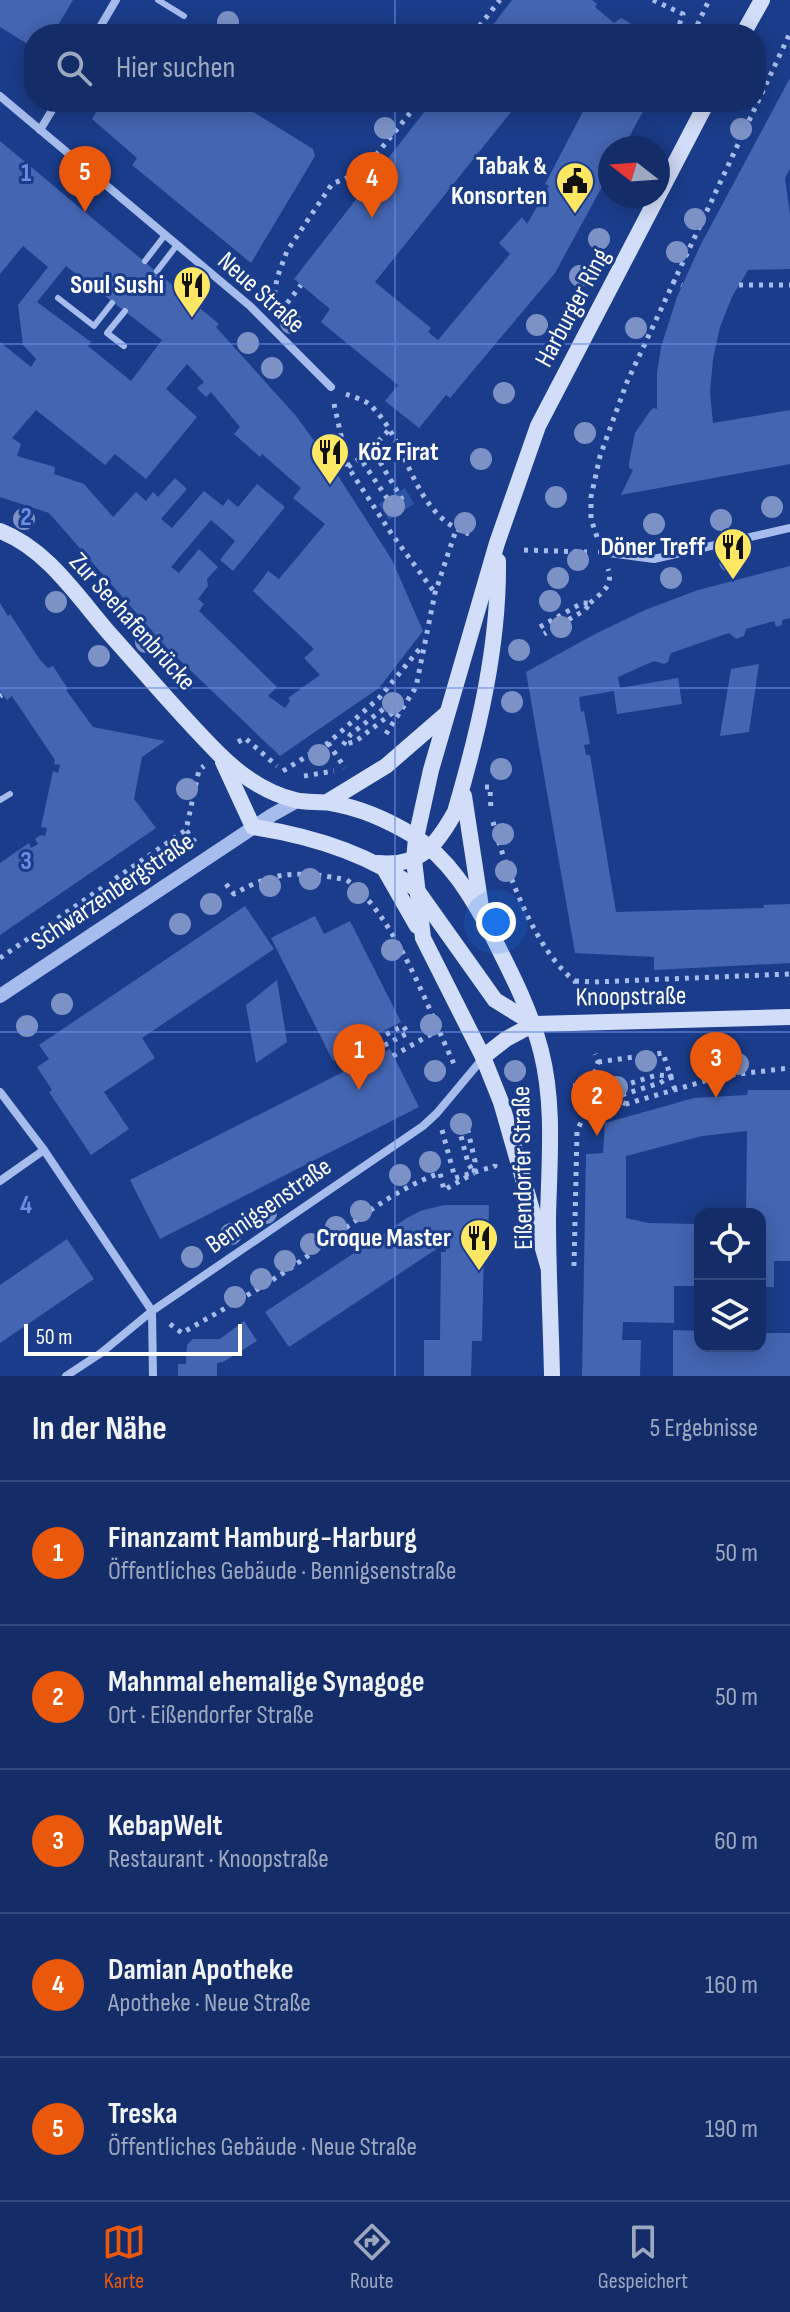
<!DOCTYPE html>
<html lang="de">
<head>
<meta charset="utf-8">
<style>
  :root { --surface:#142d68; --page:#1d356e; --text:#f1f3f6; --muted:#9da8c0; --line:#33497c; --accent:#ea580c }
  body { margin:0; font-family:"Sofia Sans Condensed",sans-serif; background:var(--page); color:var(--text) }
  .controls { position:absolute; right:24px; bottom:24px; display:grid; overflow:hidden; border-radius:16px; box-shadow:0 4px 20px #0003 }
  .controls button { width:72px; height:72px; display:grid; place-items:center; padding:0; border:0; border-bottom:2px solid var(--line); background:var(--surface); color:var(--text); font:40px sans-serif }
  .compass { position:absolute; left:598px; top:136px; width:72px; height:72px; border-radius:50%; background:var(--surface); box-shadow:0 4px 20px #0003; rotate:287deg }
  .scale { position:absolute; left:24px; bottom:20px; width:218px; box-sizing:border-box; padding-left:8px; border:4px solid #fff; border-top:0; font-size:22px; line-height:28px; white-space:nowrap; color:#fff; -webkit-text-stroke:6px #1b3c8a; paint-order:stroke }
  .you { position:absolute; left:496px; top:922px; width:28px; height:28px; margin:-20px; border:6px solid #fff; border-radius:50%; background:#1a73e8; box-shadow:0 0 0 12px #1a73e833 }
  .badge { display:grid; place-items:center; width:52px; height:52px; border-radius:50%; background:var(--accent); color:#fff; font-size:26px; font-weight:700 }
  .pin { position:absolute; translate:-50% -66px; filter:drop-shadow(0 2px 4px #0008) }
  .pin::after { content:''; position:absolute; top:42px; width:28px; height:24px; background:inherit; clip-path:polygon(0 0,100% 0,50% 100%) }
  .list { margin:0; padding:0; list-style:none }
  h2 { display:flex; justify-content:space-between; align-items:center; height:104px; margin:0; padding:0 32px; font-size:34px }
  h2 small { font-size:26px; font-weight:400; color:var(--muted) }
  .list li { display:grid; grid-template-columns:52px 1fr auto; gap:24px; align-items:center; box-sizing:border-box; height:144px; padding:0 32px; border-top:2px solid var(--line) }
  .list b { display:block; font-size:30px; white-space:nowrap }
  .list p { margin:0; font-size:26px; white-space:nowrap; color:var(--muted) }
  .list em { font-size:26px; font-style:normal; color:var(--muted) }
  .icon { flex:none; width:44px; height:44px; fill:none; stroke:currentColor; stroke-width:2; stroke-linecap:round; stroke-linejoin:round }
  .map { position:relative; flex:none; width:790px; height:1376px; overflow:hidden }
  .search { position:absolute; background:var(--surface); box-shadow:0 4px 20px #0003; left:24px; right:24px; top:24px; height:88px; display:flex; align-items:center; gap:20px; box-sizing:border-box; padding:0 28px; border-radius:32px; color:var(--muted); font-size:30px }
  .sheet { height:824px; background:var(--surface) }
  nav { display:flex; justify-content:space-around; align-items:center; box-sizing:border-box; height:112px; border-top:2px solid var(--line); background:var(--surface); font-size:22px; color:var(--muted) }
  nav a { display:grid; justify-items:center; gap:4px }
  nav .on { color:var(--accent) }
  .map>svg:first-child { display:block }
</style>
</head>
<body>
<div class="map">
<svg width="790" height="1376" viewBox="0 0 790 1376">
  <rect width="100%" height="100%" fill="#1b3c8a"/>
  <!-- green -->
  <path fill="#2e54a8" d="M405 488 414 504 389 520 379 504Z"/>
  <!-- building -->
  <g fill="#4465b2" fill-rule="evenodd">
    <path d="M0 0H73L57 27 59 28 55 34H34V48L0 27Z"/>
    <path d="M512 0H592L597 4 595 7 614 23 621 18 649 34H580L586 26 581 24 573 34H486Z"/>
    <path d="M790 78V169L785 178 790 216V269L748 270 732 297 720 327 713 359 710 392 713 423 790 410V464L621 495 633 470 629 468V463L635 433 650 411 654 408 657 409V373L661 347 677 297 700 246Z"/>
    <path d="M102 102H237L313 149 315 156 251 263 132 165 137 158 92 119Z"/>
    <path d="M432 102H519L375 282 431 328 428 332 438 340 510 254 499 243 522 217 527 224 549 186 545 184 588 102H643L646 106 623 148H610V172L555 273 450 398 446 395 419 428 385 401 398 385 321 322 330 309 294 279Z"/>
    <path d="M0 141 219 324 216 327 296 416 326 457 392 560 423 631 379 688 280 756 167 648 49 513 0 497V342L31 367 36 359 23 345 18 305 48 267 23 246 0 274ZM66 266 162 340 131 381 88 346 91 342 37 302ZM187 364 204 382 197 388 206 397 211 392 240 427 234 434 260 457 262 454 301 488 293 498 325 524 279 579 268 571 253 591 314 649 304 658 320 675 288 698 290 701 285 708 268 696 277 687 199 611 204 604 198 599 208 586 207 579 218 567 199 549 179 573 171 567 211 520 235 541 220 560 233 571 285 507 257 484 238 507 228 499 223 506 204 491 172 528 161 519 187 489 175 478 158 497 153 492 146 501 136 492 113 517 84 484 54 474 55 467 17 456 21 444 12 438 36 410 105 465 115 454 146 479 197 417 166 389Z"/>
    <path d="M790 566V618L782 620V625L776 627 774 621 746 629 744 636 736 639 729 633 671 653 668 662 664 664 654 661 618 677 620 688 678 678 682 704 617 714 614 691 579 697 581 712 584 711 590 744 584 745 586 755H590L616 912 764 908 763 905 790 904V963L654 970V957L575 953 526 672 595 634 645 610 698 590Z"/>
    <path d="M0 603 8 616 10 614 40 660 48 668 53 666 68 689 66 690 93 727 165 741 142 757 134 799 156 828 0 935V863L29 843 31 848 38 844 35 839 41 835 45 836 47 828 41 827 53 771 58 773 60 765 54 764 55 760 12 696 7 700 0 691Z"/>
    <path d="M759 664 749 732 720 736 731 669Z"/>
    <path d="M245 906 274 949 142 1038 155 1058 104 1092 129 1129 91 1155 49 1092 52 1090 37 1067 49 1059 39 1045Z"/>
    <path d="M315 916 324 934 350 921 401 1022 364 1041 372 1058 390 1049 419 1107 160 1239 130 1180 343 1072 336 1059 333 1061 271 938Z"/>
    <path d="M277 980 287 1042 256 1063 246 1005Z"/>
    <path d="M748 1090H790V1261H774V1287H760V1214H746L747 1131 702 1136 626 1156V1218L648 1223 700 1224V1286H674V1323L623 1322 622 1340H641L640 1376H582L586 1154 603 1153 605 1123 694 1098 747 1095Z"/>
    <path d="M444 1205H489L488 1245H484L482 1341H472L471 1376H424V1340H440L441 1252H446V1246H441L289 1347 265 1312 407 1218 420 1211Z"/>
    <path d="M67 1239 94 1279 0 1343V1285Z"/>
    <path d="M244 1321 257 1341 223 1362 217 1363V1376H178V1364H186L187 1345 193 1339H220Z"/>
    <path d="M673 1330 700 1331V1346H760V1333H790V1376H673Z"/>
  </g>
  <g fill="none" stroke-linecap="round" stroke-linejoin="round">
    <!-- path -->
    <g stroke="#a6bced" stroke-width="5" stroke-dasharray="4 6" stroke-linecap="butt">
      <path d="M653 0 683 14 676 34"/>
      <path d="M473 34 500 0"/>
      <path d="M693 34 709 0"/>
      <path d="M672 281 682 285"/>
      <path d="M739 285H790"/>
      <path d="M273 304 277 278 287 251 332 184 363 171 419 102"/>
      <path d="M281 311 301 285"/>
      <path d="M346 394C353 397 363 399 369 404 411 442 410 514 469 534"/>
      <path d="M334 404 348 467 391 533 435 593"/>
      <path d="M348 467 367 453 389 430"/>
      <path d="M393 507 364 464 367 453 377 457 403 501"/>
      <path d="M597 537 591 519V497L600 456 627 382 790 33"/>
      <path d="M524 550 587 552"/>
      <path d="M590 603C601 593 614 586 608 569"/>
      <path d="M540 627 582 603H590L585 610 544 634"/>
      <path d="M0 696 2 695"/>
      <path d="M399 697 351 734 343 745 356 741 400 707"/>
      <path d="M386 734 416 687 435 593 456 530"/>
      <path d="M238 742 245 738 277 766"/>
      <path d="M328 743 345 768"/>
      <path d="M283 771 328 743 379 698 422 646"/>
      <path d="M304 776 334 771"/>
      <path d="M485 787H490L491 812"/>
      <path d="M493 822C506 870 535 951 575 981L577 990"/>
      <path d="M195 842 186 830 199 770 204 766"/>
      <path d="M347 880C397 918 427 1007 454 1064"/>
      <path d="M226 884 234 894C275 870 302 871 347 880"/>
      <path d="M0 958 186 830"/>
      <path d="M575 981 594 982 790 974"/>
      <path d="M368 1050 371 1049 368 1043 403 1026 408 1033 377 1049 380 1054"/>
      <path d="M393 1056 438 1030"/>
      <path d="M598 1062 663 1053 675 1090"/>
      <path d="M573 1086 591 1085 598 1062 595 1054"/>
      <path d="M612 1089 657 1075 671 1076 660 1083 615 1097"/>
      <path d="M586 1111 626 1104 722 1076 790 1068"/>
      <path d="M456 1117 468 1163 474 1173 475 1161 464 1114"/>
      <path d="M442 1130 455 1178 495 1166V1164"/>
      <path d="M574 1266 577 1131 586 1111 591 1085 626 1104"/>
      <path d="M170 1324 182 1333C218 1312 255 1292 289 1269 338 1236 384 1193 440 1173L444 1190 474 1173"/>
    </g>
    <!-- service -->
    <g stroke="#a6bced" stroke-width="6">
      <path d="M158 0 184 16"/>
      <path d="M145 261 165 235"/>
      <path d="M157 271 177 245"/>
      <path d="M58 298 94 326 112 303"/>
      <path d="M124 346 107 333 125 311"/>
      <path d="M0 800 10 794"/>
    </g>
    <!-- minor -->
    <g stroke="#a6bced" stroke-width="8">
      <path d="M96 34 116 0"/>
      <path d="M0 96 250 306 331 387"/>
      <path d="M40 130 57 102"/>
      <path d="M602 552 654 559 790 528"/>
      <path d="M0 1092 44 1150 152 1311 153 1376"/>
      <path d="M0 1181 44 1150"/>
      <path d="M66 1376 101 1353 152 1311 423 1126 437 1113 483 1058"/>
    </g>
    <!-- tertiary -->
    <path stroke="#a6bced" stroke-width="14" d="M0 996 272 815 297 801"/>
    <!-- secondary -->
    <g stroke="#d2ddf9" stroke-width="16">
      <path d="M743 34 762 0"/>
      <path d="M0 531C47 549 77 596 109 633 145 673 180 715 218 753 239 774 266 793 295 800 306 803 319 801 331 803 361 808 388 820 414 836 449 859 470 894 489 929 509 969 530 1008 541 1051 555 1105 549 1164 548 1219 548 1272 551 1324 552 1376"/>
      <path d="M223 762 253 827C311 836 369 853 416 889L495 1000 534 1024"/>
      <path d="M464 796 481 907"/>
      <path d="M327 802 386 766 446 714"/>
      <path d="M378 863C420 867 436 846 455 812 479 730 499 646 498 561"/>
      <path d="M385 870 417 926"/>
      <path d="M483 1057 506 1039 534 1024 790 1017"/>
      <path d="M548 1266 501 1102 483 1057 423 938 414 860 416 838 431 770 497 543 538 426 707 102"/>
    </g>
  </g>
  <!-- trees -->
  <g fill="#7c92c7">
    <circle cx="228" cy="22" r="11"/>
    <circle cx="385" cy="128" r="11"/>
    <circle cx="741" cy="129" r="11"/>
    <circle cx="695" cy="219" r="11"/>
    <circle cx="599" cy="239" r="11"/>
    <circle cx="677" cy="252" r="11"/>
    <circle cx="580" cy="276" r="11"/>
    <circle cx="291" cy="323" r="11"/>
    <circle cx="537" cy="325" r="11"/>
    <circle cx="636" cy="328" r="11"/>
    <circle cx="248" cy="343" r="11"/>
    <circle cx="272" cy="368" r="11"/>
    <circle cx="504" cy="393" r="11"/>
    <circle cx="585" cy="433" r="11"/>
    <circle cx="481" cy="459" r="11"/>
    <circle cx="556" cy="497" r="11"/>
    <circle cx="394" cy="506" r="11"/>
    <circle cx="772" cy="507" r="11"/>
    <circle cx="24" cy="519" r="11"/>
    <circle cx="721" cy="520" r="11"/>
    <circle cx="465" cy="523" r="11"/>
    <circle cx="654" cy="524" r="11"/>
    <circle cx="578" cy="560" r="11"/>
    <circle cx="730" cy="561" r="11"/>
    <circle cx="558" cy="578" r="11"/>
    <circle cx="671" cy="578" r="11"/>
    <circle cx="550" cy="601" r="11"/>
    <circle cx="56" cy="602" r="11"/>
    <circle cx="561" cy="627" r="11"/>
    <circle cx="146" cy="642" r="11"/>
    <circle cx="519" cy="650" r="11"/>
    <circle cx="99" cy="656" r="11"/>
    <circle cx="512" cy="702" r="11"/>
    <circle cx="393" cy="703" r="11"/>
    <circle cx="319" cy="755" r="11"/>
    <circle cx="501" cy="769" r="11"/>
    <circle cx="187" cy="789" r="11"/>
    <circle cx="503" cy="834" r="11"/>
    <circle cx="506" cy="871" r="11"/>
    <circle cx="310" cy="879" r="11"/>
    <circle cx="270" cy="886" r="11"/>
    <circle cx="358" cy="893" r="11"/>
    <circle cx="211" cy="904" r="11"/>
    <circle cx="180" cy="924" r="11"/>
    <circle cx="392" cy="950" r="11"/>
    <circle cx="62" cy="1004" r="11"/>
    <circle cx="431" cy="1025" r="11"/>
    <circle cx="27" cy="1026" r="11"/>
    <circle cx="646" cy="1061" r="11"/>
    <circle cx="738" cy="1064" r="11"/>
    <circle cx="706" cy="1067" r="11"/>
    <circle cx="435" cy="1071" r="11"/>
    <circle cx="515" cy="1071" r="11"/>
    <circle cx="617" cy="1087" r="11"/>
    <circle cx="461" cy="1124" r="11"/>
    <circle cx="430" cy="1162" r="11"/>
    <circle cx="400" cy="1175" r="11"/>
    <circle cx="361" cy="1211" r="11"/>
    <circle cx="266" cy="1213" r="11"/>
    <circle cx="336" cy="1227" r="11"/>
    <circle cx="231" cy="1234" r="11"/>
    <circle cx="311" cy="1244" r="11"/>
    <circle cx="192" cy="1257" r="11"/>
    <circle cx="285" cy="1261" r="11"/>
    <circle cx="261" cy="1279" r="11"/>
    <circle cx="235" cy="1297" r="11"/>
  </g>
  <!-- grid -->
  <path fill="none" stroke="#6c8ce6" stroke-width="2" stroke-opacity="0.55" d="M395 0V34M395 102V1376M0 344H790M0 688H790M0 1032H790"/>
  <!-- icons -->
  <defs>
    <symbol id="civic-pin" viewBox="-11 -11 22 30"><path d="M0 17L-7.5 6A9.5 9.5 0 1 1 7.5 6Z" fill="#fee763" stroke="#1b3c8a"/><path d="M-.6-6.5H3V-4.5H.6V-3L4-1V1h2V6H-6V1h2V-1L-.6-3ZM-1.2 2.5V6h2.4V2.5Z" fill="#111"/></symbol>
    <symbol id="restaurant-pin" viewBox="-11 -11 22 30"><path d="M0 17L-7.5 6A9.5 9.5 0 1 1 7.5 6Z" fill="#fee763" stroke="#1b3c8a"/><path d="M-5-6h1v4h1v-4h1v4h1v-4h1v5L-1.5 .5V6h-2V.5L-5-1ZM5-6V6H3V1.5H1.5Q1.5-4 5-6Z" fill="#111"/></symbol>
  </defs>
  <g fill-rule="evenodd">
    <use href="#civic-pin" x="553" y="159" width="44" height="60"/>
    <use href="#restaurant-pin" x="170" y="263" width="44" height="60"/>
    <use href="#restaurant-pin" x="308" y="430" width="44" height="60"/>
    <use href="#restaurant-pin" x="711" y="525" width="44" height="60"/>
    <use href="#restaurant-pin" x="457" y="1216" width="44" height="60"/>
  </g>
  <g text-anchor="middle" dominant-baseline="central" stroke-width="6" stroke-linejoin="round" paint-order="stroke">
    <!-- poi labels -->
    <g font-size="26" font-weight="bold" fill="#fff" stroke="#1b3c8a" text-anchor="end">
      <text x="547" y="166">Tabak &amp;<tspan x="547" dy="30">Konsorten</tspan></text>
      <text x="164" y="285">Soul Sushi</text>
      <text x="358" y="452" text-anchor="start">Köz Firat</text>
      <text x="705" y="547">Döner Treff</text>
      <text x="451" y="1238">Croque Master</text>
    </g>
    <!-- street labels -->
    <g font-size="26" fill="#fff" stroke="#1b3c8a">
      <text transform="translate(261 293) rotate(42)">Neue Straße</text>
      <text transform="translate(573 308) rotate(-62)">Harburger Ring</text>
      <text transform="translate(132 622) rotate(48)">Zur Seehafenbrücke</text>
      <text transform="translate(113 892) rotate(-34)">Schwarzenbergstraße</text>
      <text transform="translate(631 997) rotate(-1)">Knoopstraße</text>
      <text transform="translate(523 1168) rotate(-91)">Eißendorfer Straße</text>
      <text transform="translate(269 1206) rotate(-35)">Bennigsenstraße</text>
    </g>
  </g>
  <g font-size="26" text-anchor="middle" font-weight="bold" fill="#6c8ce6" stroke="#1b3c8a" stroke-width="6" stroke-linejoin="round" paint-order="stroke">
    <text x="26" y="181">1</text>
    <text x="26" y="525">2</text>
    <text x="26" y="869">3</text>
    <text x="26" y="1213">4</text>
  </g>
</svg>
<div class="controls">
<button><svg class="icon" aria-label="locate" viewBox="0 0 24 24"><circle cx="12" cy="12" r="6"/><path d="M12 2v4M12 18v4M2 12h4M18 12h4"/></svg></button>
<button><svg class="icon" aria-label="layers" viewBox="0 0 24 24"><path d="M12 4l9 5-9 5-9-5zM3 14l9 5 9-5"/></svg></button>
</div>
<svg class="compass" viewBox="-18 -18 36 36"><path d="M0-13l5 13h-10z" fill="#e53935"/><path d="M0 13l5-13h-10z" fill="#9da8c0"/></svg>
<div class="scale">50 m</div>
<div class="you"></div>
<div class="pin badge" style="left:359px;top:1090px">1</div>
<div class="pin badge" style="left:597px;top:1136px">2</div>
<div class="pin badge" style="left:716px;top:1098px">3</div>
<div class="pin badge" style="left:372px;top:218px">4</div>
<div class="pin badge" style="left:85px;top:212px">5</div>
<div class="search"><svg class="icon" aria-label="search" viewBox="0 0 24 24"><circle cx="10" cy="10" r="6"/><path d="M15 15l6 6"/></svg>Hier suchen</div>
</div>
<section class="sheet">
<h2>In der Nähe<small>5 Ergebnisse</small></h2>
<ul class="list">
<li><span class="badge">1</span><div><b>Finanzamt Hamburg-Harburg</b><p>Öffentliches Gebäude · Bennigsenstraße</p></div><em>50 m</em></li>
<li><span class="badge">2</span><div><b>Mahnmal ehemalige Synagoge</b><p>Ort · Eißendorfer Straße</p></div><em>50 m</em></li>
<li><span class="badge">3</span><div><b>KebapWelt</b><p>Restaurant · Knoopstraße</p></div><em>60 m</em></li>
<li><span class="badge">4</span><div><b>Damian Apotheke</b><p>Apotheke · Neue Straße</p></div><em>160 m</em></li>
<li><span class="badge">5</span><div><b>Treska</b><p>Öffentliches Gebäude · Neue Straße</p></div><em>190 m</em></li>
</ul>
</section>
<nav>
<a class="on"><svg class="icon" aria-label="map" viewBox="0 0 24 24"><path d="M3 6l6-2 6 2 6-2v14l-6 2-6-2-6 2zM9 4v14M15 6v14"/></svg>Karte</a>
<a><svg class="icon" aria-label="directions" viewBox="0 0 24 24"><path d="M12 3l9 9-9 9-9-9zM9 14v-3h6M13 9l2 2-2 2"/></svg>Route</a>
<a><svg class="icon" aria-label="saved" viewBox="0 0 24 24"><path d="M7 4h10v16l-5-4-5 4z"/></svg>Gespeichert</a>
</nav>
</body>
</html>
